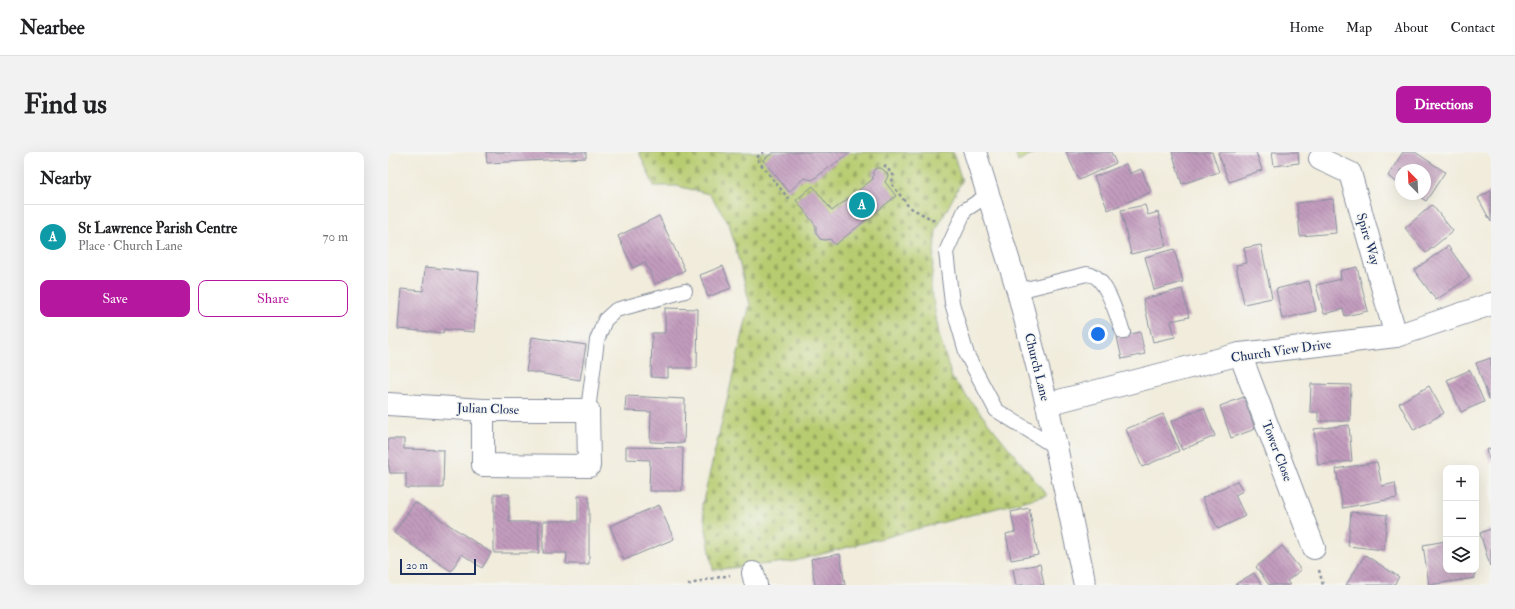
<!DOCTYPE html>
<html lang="en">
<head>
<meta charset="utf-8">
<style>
  :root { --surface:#fff; --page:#f2f2f2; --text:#202124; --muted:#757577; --line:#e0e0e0; --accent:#b5179e }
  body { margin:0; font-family:"IM FELL Double Pica",serif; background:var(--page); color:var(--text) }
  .controls { position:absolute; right:12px; bottom:12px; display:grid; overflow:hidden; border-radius:8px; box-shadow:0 4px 16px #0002 }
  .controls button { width:36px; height:36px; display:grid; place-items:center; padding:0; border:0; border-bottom:1px solid var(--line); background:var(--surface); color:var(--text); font:20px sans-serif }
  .compass { position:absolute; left:1007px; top:12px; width:36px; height:36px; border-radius:50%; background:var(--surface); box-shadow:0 4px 16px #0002; rotate:336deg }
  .scale { position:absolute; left:12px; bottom:10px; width:76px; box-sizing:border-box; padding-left:4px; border:2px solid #1b2f5e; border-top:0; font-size:11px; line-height:14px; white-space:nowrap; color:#1b2f5e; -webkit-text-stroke:3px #f6f6f2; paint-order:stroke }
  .you { position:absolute; left:710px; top:182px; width:14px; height:14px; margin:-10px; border:3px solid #fff; border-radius:50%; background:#1a73e8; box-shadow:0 0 0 6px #1a73e833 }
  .badge { display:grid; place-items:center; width:26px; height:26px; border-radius:50%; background:var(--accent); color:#fff; font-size:13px; font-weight:700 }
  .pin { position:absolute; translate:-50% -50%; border:2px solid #fff; box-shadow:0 1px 4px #0006 }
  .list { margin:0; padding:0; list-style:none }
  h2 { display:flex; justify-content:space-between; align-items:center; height:52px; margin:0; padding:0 16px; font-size:17px }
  h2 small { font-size:13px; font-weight:400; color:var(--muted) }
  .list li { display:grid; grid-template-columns:26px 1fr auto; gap:12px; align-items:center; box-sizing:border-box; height:64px; padding:0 16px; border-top:1px solid var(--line) }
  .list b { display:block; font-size:15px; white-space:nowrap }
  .list p { margin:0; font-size:13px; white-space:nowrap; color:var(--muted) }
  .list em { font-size:13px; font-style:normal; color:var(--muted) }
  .actions { display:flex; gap:8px; padding:12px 16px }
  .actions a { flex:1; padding:9px 0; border:1px solid var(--accent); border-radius:8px; text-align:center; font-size:14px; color:var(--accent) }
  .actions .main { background:var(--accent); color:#fff }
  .icon { flex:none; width:22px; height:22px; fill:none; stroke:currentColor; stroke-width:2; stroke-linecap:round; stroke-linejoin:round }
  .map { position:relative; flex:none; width:1103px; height:433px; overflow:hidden; border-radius:8px }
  header { display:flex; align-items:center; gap:24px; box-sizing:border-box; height:56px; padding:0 20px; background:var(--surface); border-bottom:1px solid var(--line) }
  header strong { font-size:19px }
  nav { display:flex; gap:22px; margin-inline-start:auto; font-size:14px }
  .intro { display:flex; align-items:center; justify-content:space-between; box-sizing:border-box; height:96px; padding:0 24px }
  h1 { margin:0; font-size:28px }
  .button { padding:10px 18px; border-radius:8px; background:var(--accent); color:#fff; font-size:14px; font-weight:700 }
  main { display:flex; gap:24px; padding:0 24px }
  aside { flex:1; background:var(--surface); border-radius:8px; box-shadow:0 4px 16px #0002 }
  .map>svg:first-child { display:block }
</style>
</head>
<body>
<header>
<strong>Nearbee</strong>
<nav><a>Home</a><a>Map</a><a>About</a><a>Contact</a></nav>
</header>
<div class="intro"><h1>Find us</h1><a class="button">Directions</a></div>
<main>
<aside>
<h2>Nearby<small></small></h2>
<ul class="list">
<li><span class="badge" style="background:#0f9aa8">A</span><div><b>St Lawrence Parish Centre</b><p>Place · Church Lane</p></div><em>70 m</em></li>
</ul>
<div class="actions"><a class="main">Save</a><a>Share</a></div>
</aside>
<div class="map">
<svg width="1103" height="433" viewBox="0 0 1103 433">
  <defs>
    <pattern id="cemetery-stones" width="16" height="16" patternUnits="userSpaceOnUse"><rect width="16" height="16" fill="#b7cc70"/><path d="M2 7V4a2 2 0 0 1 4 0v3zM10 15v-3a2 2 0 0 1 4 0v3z" fill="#94a65f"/></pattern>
    <pattern id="building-back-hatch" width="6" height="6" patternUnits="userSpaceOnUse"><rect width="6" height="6" fill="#c29cbd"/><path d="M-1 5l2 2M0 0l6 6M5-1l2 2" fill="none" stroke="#9d809d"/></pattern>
  </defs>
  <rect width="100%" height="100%" fill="#f6f6f2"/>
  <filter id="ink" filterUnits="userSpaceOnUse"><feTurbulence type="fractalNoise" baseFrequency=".025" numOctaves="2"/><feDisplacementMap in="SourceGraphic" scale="8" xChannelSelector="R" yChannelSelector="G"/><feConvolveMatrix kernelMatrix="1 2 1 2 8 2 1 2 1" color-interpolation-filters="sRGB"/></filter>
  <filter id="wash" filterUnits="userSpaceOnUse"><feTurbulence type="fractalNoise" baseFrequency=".012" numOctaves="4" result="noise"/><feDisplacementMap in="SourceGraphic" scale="16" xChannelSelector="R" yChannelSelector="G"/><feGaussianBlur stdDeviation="0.9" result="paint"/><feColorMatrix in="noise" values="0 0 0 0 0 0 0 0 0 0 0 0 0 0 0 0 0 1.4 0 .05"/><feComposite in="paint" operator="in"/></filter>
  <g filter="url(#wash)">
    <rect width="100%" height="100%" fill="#f1ecdb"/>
    <!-- cemetery -->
    <path fill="url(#cemetery-stones)" stroke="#697e67" d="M251 0H565L574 29 548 78 543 135 551 183 564 226 659 343 407 409 325 418 314 353 362 152 341 71 321 42 289 34H266Z"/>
    <!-- park -->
    <path fill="#b7cc70" stroke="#697e67" d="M627 0H649L630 10Z"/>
    <g id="blocks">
      <!-- building -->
      <g fill="url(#building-back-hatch)">
        <path d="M98 0H198V6L99 11Z"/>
        <path d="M386 0H463L424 28 416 26 401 40 375 8Z"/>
        <path d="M678 0H723L728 11 691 28Z"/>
        <path d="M784 0H824L831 20 794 32Z"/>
        <path d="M832 0H868L874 18 841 30 830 1Z"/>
        <path d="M884 0H910L911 11 886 14Z"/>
        <path d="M1015 0H1027L1057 20 1038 49 1027 42H1037V18H1013V33L1000 24Z"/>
        <path d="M738 12 742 22 753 17 763 40 720 58 706 25Z"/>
        <path d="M488 16H493L499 21 500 24 497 30 508 44 447 93 442 87 437 88 432 87 428 81V74L408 48 425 34 444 59 485 27V19Z"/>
        <path d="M1103 39V70L1090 46Z"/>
        <path d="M945 47 948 81 912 84 909 51Z"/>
        <path d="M757 53 760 63 770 60 778 94 743 102 733 58Z"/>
        <path d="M1044 53 1065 79 1038 101 1017 76Z"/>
        <path d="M271 64 297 118 267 132 257 110 245 116 230 84Z"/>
        <path d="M873 93 884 146 856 152 848 113 859 111 856 96Z"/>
        <path d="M1060 94 1082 125 1048 148 1026 118Z"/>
        <path d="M786 97 795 130 766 138 757 105Z"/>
        <path d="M335 114 343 136 320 145 312 123Z"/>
        <path d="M37 115 91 120 86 180 56 177 55 181 10 177 13 137 35 139Z"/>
        <path d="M969 115 980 159 957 164 955 157 936 162 928 133 953 127 952 119Z"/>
        <path d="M921 129 928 159 894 167 888 137Z"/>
        <path d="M794 137 801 165 783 169 787 185 765 190 755 147Z"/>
        <path d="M277 156 310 157 309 216H280V226L263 225 264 181H277Z"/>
        <path d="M752 180 757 202 734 207 729 185Z"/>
        <path d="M144 185 198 193 192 228 138 219Z"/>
        <path d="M1103 206V246L1101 247 1088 211Z"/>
        <path d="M1082 218 1096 250 1073 260 1059 228Z"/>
        <path d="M923 232 963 233 962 269H930V260H922Z"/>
        <path d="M1041 234 1056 261 1026 278 1011 251Z"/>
        <path d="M238 244 297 247 296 291 262 290 263 260 237 259Z"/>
        <path d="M856 245 867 277 843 286 832 254Z"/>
        <path d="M816 256 827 284 794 298 783 269Z"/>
        <path d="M775 262 791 299 754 315 738 277Z"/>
        <path d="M961 273 964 309 930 313 926 277Z"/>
        <path d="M0 287H16V297L56 298 55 336H18V321H2L1 314H0Z"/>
        <path d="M238 295 295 296 294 339H261L262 308 238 307Z"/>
        <path d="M1103 296V312L1098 298Z"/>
        <path d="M989 310 994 334 1007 331 1009 346 955 356 948 317Z"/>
        <path d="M849 329 855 339 847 343 857 364 830 377 814 346Z"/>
        <path d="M106 342H121V370H150L151 401H106Z"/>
        <path d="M190 344 201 345V412H178L179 401H155V369H190Z"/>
        <path d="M27 350 103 401 94 416 74 402 63 419 6 381Z"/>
        <path d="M271 353 286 387 236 408 222 374Z"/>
        <path d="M641 356 650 403 623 408 618 382 627 380 623 360Z"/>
        <path d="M963 360 999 363 996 398 960 394Z"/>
        <path d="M1103 377V413L1102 414 1092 381Z"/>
        <path d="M1058 389V418H1086L1087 426 1041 433 1035 393Z"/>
        <path d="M894 394 913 418 899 429 902 433H881L868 415Z"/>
        <path d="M452 402 457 433H427L423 407Z"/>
        <path d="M977 403 1011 425 1006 433H958Z"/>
        <path d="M652 412 656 433H628L625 417Z"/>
        <path d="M866 421 874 433H846Z"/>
      </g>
    </g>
  </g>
  <g filter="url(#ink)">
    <use href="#blocks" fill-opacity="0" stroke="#868e9c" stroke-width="1"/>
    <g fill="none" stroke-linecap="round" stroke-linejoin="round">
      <defs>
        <g id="service">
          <path d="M600 43 577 58 558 100 564 151 579 203 608 258 669 296"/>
          <path d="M630 139 699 122C702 123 706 123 708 125 721 135 729 165 735 180"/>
          <path d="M200 258 209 188 217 168 228 158 297 139"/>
        </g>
        <g id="minor">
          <path d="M932 7 962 21 1008 184"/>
          <path d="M852 202 926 396"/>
          <path d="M0 252 95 258H200L201 314 95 313V258"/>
          <path d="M659 252 852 202 1008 184 1103 152"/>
          <path d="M365 421 368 433"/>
        </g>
        <path id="tertiary" d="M587 0 630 139 659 252 697 433"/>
      </defs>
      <!-- service casing -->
      <use href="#service" stroke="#868e9c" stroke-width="16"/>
      <!-- minor casing -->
      <use href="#minor" stroke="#868e9c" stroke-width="24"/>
      <!-- tertiary casing -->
      <use href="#tertiary" stroke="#868e9c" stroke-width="24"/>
      <!-- path -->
      <g stroke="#868e9c" stroke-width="2.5" stroke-dasharray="3 3" stroke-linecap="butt">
        <path d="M376 0 368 6 400 46 404 43"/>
        <path d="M496 13 506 24 503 31 521 55 549 70"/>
        <path d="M931 418 935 433"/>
        <path d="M300 433 313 429 342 423"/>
      </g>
      <!-- service -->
      <use href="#service" stroke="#fff" stroke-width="14"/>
      <!-- minor -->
      <use href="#minor" stroke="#fff" stroke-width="22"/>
      <!-- tertiary -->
      <use href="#tertiary" stroke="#fff" stroke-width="22"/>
    </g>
  </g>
  <g text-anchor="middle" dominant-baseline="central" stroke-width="3" stroke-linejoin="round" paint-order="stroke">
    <!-- street labels -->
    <g font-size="13" fill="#1b2f5e" stroke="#f6f6f2">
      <text transform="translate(980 87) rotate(74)">Spire Way</text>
      <text transform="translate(893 199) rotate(-8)">Church View Drive</text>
      <text transform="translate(649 215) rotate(76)">Church Lane</text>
      <text transform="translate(100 257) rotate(2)">Julian Close</text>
      <text transform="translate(889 299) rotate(69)">Tower Close</text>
    </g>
  </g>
</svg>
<div class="controls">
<button>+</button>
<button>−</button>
<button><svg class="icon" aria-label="layers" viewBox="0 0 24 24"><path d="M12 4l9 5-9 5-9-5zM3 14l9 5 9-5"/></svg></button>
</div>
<svg class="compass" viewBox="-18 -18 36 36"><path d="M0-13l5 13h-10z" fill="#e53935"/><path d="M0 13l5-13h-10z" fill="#757577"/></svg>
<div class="scale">20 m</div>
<div class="you"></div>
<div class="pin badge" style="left:474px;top:53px;background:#0f9aa8">A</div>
</div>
</main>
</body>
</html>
